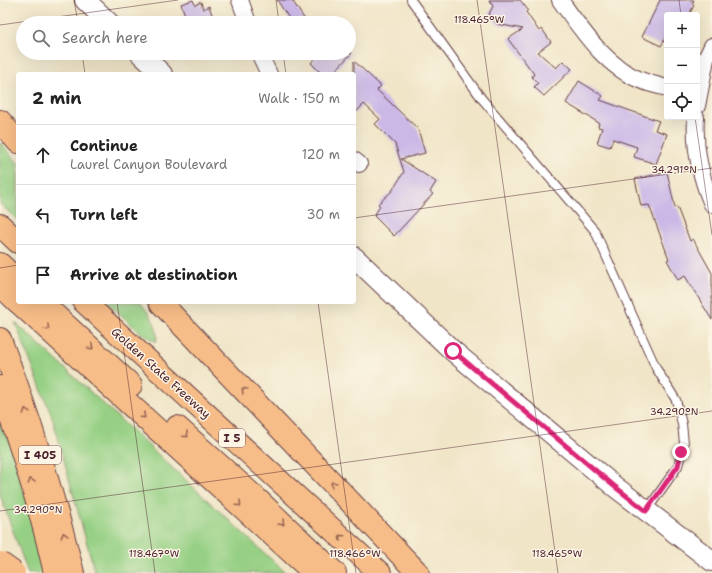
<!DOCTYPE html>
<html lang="en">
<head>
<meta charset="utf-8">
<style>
  :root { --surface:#fff; --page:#f2f2f2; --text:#222; --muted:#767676; --line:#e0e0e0 }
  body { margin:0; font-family:"Shantell Sans",sans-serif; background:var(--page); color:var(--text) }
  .controls { position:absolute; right:12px; top:12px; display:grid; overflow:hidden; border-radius:4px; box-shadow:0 4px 16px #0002 }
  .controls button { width:36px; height:36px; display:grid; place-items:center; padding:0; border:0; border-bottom:1px solid var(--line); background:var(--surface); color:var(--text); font:20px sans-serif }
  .stop { position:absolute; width:12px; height:12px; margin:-9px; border:3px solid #db2777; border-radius:50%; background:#fff }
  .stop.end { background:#db2777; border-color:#fff; box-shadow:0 1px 4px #0008 }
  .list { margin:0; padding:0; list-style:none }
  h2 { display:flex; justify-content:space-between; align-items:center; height:52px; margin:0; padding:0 16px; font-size:17px }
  h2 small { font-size:13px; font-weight:400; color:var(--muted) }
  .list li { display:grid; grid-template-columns:26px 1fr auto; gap:12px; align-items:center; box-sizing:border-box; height:60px; padding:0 16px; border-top:1px solid var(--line) }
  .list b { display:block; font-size:15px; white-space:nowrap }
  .list p { margin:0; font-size:13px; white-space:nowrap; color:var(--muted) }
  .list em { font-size:13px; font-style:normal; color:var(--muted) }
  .icon { flex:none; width:22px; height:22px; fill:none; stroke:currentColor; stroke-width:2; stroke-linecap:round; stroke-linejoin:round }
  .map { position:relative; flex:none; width:712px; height:573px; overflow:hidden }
  .search { position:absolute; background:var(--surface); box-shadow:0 4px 16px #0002; left:16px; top:16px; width:340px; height:44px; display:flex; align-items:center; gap:10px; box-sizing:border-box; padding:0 14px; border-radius:22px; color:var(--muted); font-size:15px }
  .panel { position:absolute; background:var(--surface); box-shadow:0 4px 16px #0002; left:16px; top:72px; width:340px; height:232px; border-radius:4px }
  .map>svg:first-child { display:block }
</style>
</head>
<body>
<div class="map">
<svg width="712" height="573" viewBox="0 0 712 573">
  <rect width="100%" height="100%" fill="#fcf5e5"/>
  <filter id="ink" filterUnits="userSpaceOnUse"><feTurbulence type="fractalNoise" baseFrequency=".025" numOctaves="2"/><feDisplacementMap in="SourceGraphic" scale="8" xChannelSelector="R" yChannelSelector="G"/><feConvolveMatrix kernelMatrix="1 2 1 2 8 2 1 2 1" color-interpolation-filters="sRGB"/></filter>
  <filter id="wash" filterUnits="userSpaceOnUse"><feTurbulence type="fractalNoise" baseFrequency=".012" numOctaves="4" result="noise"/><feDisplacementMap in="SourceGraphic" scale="16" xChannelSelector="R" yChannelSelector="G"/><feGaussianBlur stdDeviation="0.9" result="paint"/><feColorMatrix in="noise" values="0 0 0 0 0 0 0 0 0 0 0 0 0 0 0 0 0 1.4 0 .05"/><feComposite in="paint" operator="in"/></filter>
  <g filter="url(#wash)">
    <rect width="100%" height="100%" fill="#f0e5c7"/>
    <!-- green -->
    <g fill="#96d084" stroke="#707858">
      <path d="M0 142 18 163V220L0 204Z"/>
      <path d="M107 302H140C149 314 160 326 156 342L141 333Z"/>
      <path d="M15 322 286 573H95L52 417Z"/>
      <path d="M0 409 48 573H28L0 495Z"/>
    </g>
    <g id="blocks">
      <!-- building -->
      <g fill="#cbb8e7">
        <path d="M193 0 195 5 201 2 203 9 209 6 215 23H188L181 4Z"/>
        <path d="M277 0H292L307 23H292Z"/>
        <path d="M489 0H520L528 10 526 12 539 31 542 29 551 42 538 52 556 68 563 61 572 69 544 96 534 87 538 83 532 77 534 74 508 39 523 29 497 24 489 14 493 6Z"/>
        <path d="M660 0H694L692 4 694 5 689 15H667V35L661 46 642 37Z"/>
        <path d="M320 53H352L332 74H322L311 63Z"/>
        <path d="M354 61 381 86 377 90 418 129 425 153 401 159 436 182 430 192 433 194 394 236 374 216 380 206 378 204 392 191 404 172 395 144 375 124 380 119 364 104 354 114Z"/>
        <path d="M579 81 603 96 600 100 659 121 655 130 667 134 656 164 634 157 637 147 613 139 610 147 597 143 602 128 598 127 599 123 566 103Z"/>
        <path d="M667 172 675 208 677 207 690 241 693 239 712 273V320L685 276 678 280 667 260 669 259 649 205 641 206 635 179Z"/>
      </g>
    </g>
  </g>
  <g filter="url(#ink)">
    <use href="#blocks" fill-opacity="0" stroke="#633d42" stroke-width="1"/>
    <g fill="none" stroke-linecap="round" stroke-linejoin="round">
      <defs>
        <path id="service" d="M411 0 482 99 595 231 656 368 676 400 682 424 684 443 678 466 647 510"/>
        <g id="minor">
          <path d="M240 0 248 23"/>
          <path d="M560 0C581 29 607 69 643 81 651 84 659 86 667 88"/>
          <path d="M259 53 269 74"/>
          <path d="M697 106 706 59 712 46"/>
          <path d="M696 117C694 147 700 176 712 204"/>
          <path d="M354 160 359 164"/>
        </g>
        <g id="tertiary">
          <path d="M85 0 109 23"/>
          <path d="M140 53 162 74"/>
          <path d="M354 257 453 351 614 486 712 561"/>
        </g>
        <g id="motorway">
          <path d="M0 121 18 142"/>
          <path d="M0 225 18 242"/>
          <path d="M0 264 18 281"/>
          <path d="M0 285 18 302"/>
          <path d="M18 302 314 573"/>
          <path d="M41 302 131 385"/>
          <path d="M84 302 380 573"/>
          <path d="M160 302 418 573"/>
          <path d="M0 339C29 415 53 494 73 573"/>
          <path d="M0 387C22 448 41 510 55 573"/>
          <path d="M177 427 257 499 335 573"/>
        </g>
      </defs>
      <!-- service casing -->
      <use href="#service" stroke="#633d42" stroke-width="10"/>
      <!-- minor casing -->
      <use href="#minor" stroke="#633d42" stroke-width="18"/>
      <!-- tertiary casing -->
      <use href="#tertiary" stroke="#633d42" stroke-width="22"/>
      <!-- motorway casing -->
      <use href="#motorway" stroke="#633d42" stroke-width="24"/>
      <!-- service -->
      <use href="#service" stroke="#fff" stroke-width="8"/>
      <!-- minor -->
      <use href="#minor" stroke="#fff" stroke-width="16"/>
      <!-- tertiary -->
      <use href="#tertiary" stroke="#fff" stroke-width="20"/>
      <!-- motorway -->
      <use href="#motorway" stroke="#f7bd88" stroke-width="22"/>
      <defs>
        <path id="motorway-bridge" d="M0 563 14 573"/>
      </defs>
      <!-- motorway-bridge casing -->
      <use href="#motorway-bridge" stroke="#633d42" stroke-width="24" stroke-linecap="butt"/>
      <!-- motorway-bridge -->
      <use href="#motorway-bridge" stroke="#f7bd88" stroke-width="22"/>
    </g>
    <!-- one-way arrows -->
    <defs><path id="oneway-chevron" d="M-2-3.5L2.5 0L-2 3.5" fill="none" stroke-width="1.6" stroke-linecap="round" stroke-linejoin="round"/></defs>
    <g stroke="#986655">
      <use href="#oneway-chevron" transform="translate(47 328) rotate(42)"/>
      <use href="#oneway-chevron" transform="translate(91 347) rotate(42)"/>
      <use href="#oneway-chevron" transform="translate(244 390) rotate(-134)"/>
      <use href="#oneway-chevron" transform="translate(26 411) rotate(-108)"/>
      <use href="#oneway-chevron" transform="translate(143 416) rotate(42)"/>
      <use href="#oneway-chevron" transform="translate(186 435) rotate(42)"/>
      <use href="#oneway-chevron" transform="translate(31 481) rotate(-107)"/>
      <use href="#oneway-chevron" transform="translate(333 484) rotate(-134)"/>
      <use href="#oneway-chevron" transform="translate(239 504) rotate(42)"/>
      <use href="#oneway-chevron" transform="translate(282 523) rotate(44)"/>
      <use href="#oneway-chevron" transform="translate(64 535) rotate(-105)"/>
      <use href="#oneway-chevron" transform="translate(341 537) rotate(-138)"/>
    </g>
  </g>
  <g fill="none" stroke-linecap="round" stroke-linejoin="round" filter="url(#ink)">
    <!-- route -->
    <path stroke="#db2777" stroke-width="5" d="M453 351 614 486 646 511 678 466 681 452"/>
  </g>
  <!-- ticks -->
  <path fill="none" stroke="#4a1f2b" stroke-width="1" stroke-opacity="0.45" d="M74 0 78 23M276 0 279 23M477 0 558 573M679 0 681 15M0 25 178 0M82 53 85 74M283 53 286 74M695 117 712 235M354 218 712 168M0 268 18 265M117 302 155 573M318 302 356 573M0 511 712 411"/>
  <g text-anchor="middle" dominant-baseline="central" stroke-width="3" stroke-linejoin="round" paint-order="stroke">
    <!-- shield labels -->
    <g fill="#fcf5e5" stroke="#7f5f63" stroke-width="1">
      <rect x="219" y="429" width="26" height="18" rx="3"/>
      <rect x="19" y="446" width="42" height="18" rx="3"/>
    </g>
    <g font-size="11" font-weight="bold" fill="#4a1f2b">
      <text x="232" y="438">I 5</text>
      <text x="40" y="455">I 405</text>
    </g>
    <!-- street labels -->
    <g font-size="12" fill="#4a1f2b" stroke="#fcf5e5">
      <text transform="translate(161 373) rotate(42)">Golden State Freeway</text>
    </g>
  </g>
  <g font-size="10" text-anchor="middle" fill="#4a1f2b" stroke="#fcf5e5" stroke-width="3" stroke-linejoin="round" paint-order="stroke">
    <text x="479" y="23">118.465°W</text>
    <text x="674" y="173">34.291°N</text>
    <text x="674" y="415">34.290°N</text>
    <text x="38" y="513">34.290°N</text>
    <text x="154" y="557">118.467°W</text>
    <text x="355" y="557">118.466°W</text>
    <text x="557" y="557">118.465°W</text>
  </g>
</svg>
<div class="controls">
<button>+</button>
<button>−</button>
<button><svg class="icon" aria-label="locate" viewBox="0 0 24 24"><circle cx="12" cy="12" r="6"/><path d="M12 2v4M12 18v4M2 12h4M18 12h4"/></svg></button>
</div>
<div class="stop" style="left:453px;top:351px"></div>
<div class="stop end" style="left:681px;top:452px"></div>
<div class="search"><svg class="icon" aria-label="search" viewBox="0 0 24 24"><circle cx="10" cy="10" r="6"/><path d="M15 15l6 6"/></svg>Search here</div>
<section class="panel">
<h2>2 min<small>Walk · 150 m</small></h2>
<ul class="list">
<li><svg class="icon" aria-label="ahead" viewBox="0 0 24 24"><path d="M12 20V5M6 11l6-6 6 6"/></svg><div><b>Continue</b><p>Laurel Canyon Boulevard</p></div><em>120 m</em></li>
<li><svg class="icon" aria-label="left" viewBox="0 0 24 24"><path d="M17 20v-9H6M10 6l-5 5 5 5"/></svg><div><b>Turn left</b></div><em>30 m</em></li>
<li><svg class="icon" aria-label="arrive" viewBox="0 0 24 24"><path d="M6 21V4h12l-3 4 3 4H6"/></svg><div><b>Arrive at destination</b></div></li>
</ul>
</section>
</div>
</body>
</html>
